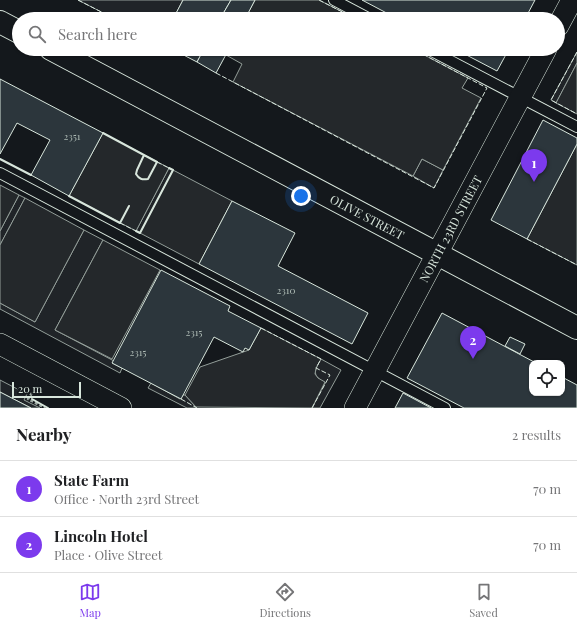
<!DOCTYPE html>
<html lang="en">
<head>
<meta charset="utf-8">
<style>
  :root { --surface:#fff; --page:#f2f2f2; --text:#202124; --muted:#757577; --line:#e0e0e0; --accent:#7c3aed }
  body { margin:0; font-family:"Playfair Display",serif; background:var(--page); color:var(--text) }
  .controls { position:absolute; right:12px; bottom:12px; display:grid; overflow:hidden; border-radius:8px; box-shadow:0 1px 3px #0004 }
  .controls button { width:36px; height:36px; display:grid; place-items:center; padding:0; border:0; border-bottom:1px solid var(--line); background:var(--surface); color:var(--text); font:20px sans-serif }
  .scale { position:absolute; left:12px; bottom:10px; width:69px; box-sizing:border-box; padding-left:4px; border:2px solid #d8e6dc; border-top:0; font-size:11px; line-height:14px; white-space:nowrap; color:#d8e6dc; -webkit-text-stroke:3px #14181c; paint-order:stroke }
  .you { position:absolute; left:301px; top:196px; width:14px; height:14px; margin:-10px; border:3px solid #fff; border-radius:50%; background:#1a73e8; box-shadow:0 0 0 6px #1a73e833 }
  .badge { display:grid; place-items:center; width:26px; height:26px; border-radius:50%; background:var(--accent); color:#fff; font-size:13px; font-weight:700 }
  .pin { position:absolute; translate:-50% -33px; filter:drop-shadow(0 1px 2px #0008) }
  .pin::after { content:''; position:absolute; top:21px; width:14px; height:12px; background:inherit; clip-path:polygon(0 0,100% 0,50% 100%) }
  .list { margin:0; padding:0; list-style:none }
  h2 { display:flex; justify-content:space-between; align-items:center; height:52px; margin:0; padding:0 16px; font-size:17px }
  h2 small { font-size:13px; font-weight:400; color:var(--muted) }
  .list li { display:grid; grid-template-columns:26px 1fr auto; gap:12px; align-items:center; box-sizing:border-box; height:56px; padding:0 16px; border-top:1px solid var(--line) }
  .list b { display:block; font-size:15px; white-space:nowrap }
  .list p { margin:0; font-size:13px; white-space:nowrap; color:var(--muted) }
  .list em { font-size:13px; font-style:normal; color:var(--muted) }
  .icon { flex:none; width:22px; height:22px; fill:none; stroke:currentColor; stroke-width:2; stroke-linecap:round; stroke-linejoin:round }
  .map { position:relative; flex:none; width:577px; height:408px; overflow:hidden }
  .search { position:absolute; background:var(--surface); box-shadow:0 1px 3px #0004; left:12px; right:12px; top:12px; height:44px; display:flex; align-items:center; gap:10px; box-sizing:border-box; padding:0 14px; border-radius:22px; color:var(--muted); font-size:15px }
  .sheet { height:164px; background:var(--surface) }
  nav { display:flex; justify-content:space-around; align-items:center; box-sizing:border-box; height:56px; border-top:1px solid var(--line); background:var(--surface); font-size:11px; color:var(--muted) }
  nav a { display:grid; justify-items:center; gap:2px }
  nav .on { color:var(--accent) }
  .map>svg:first-child { display:block }
</style>
</head>
<body>
<div class="map">
<svg width="577" height="408" viewBox="0 0 577 408">
  <rect width="100%" height="100%" fill="#14181c"/>
  <!-- green -->
  <g fill="#202428" stroke="#939e99">
    <path d="M78 0H183L173 19H115Z"/>
    <path d="M577 52V63L556 103 551 100Z"/>
    <path d="M422 159 443 170 434 188 413 176Z"/>
    <path d="M169 168 173 170 140 233 136 231Z"/>
    <path d="M19 195 25 198 0 245V231Z"/>
    <path d="M84 230 103 240 55 330 114 361 112 363 122 368 120 373 0 309V303L35 322Z"/>
    <path d="M321 359 341 370 320 408H312L325 383C312 375 314 372 321 359Z"/>
    <path d="M0 380 27 394 24 400 40 408H31L0 392Z"/>
    <path d="M151 383 180 399 183 395H185L197 408H187L148 388Z"/>
  </g>
  <!-- parking -->
  <g fill="#24282b" stroke="#939e99">
    <path d="M255 0H319L356 19H245Z"/>
    <path d="M229 49H413L468 78 462 88 481 98 443 170 422 159 413 176 233 82 242 64 226 55Z"/>
    <path d="M577 63V114L556 103Z"/>
    <path d="M103 133 169 168 136 231 69 196Z"/>
    <path d="M577 144V265L527 239Z"/>
    <path d="M173 170 232 201 199 264 140 233Z"/>
    <path d="M0 185 19 195 0 231Z"/>
    <path d="M25 198 84 230 35 322 0 303V245Z"/>
    <path d="M103 240 160 270 112 359 55 330Z"/>
    <path d="M261 328 321 359 316 368 315 374 318 378 325 382 312 408 196 407 185 395 200 367 249 350Z"/>
  </g>
  <!-- building -->
  <g fill="#2c363c" stroke="#d8e6dc">
    <path d="M183 0H231L220 19H173Z"/>
    <path d="M231 0H255L245 19H220Z"/>
    <path d="M362 0H535L525 19H398Z"/>
    <path d="M172 49H204L197 62Z"/>
    <path d="M204 49H229L216 73 197 62Z"/>
    <path d="M455 49H509L497 71Z"/>
    <path d="M0 79 103 133 69 196 31 175 50 140 17 123 0 154Z"/>
    <path d="M543 120 577 138V144L527 239 491 220Z"/>
    <path d="M232 201 295 233 278 266 368 313 352 344 199 264Z"/>
    <path d="M161 270 230 306 228 311 261 328 249 350 245 348 243 352 214 337 181 399 112 363Z"/>
    <path d="M442 313 536 363H532V393H562V377L577 385V408H464L407 378Z"/>
    <path d="M510 337 525 344 520 354 505 346Z"/>
    <path d="M0 392 31 408H0Z"/>
    <path d="M403 393 431 408H395Z"/>
  </g>
  <g fill="none" stroke-linecap="round" stroke-linejoin="round">
    <defs>
      <g id="lane">
        <path d="M334 0 370 19"/>
        <path d="M428 49 577 127"/>
        <path d="M0 173 445 408"/>
      </g>
      <g id="street">
        <path d="M558 26 572 0"/>
        <path d="M0 344 121 408"/>
        <path id="s1" d="M355 408 546 49"/>
      </g>
      <g id="secondary">
        <path d="M0 22 19 32"/>
        <path id="s2" d="M51 49 577 328"/>
      </g>
    </defs>
    <!-- lane casing -->
    <use href="#lane" stroke="#d8e6dc" stroke-width="12"/>
    <!-- street casing -->
    <use href="#street" stroke="#d8e6dc" stroke-width="22"/>
    <!-- secondary casing -->
    <use href="#secondary" stroke="#d8e6dc" stroke-width="24"/>
    <!-- path -->
    <path stroke="#9da8a2" stroke-width="2.5" stroke-dasharray="3 2" stroke-linecap="butt" d="M32 393 28 399 45 408"/>
    <!-- lane -->
    <use href="#lane" stroke="#14181c" stroke-width="10"/>
    <!-- street -->
    <use href="#street" stroke="#14181c" stroke-width="21"/>
    <!-- secondary -->
    <use href="#secondary" stroke="#14181c" stroke-width="22"/>
    <!-- fence -->
    <g stroke="#d8e6dc" stroke-width="1" stroke-dasharray="5 2" stroke-linecap="butt">
      <path d="M78 0 115 19"/>
      <path d="M319 0 356 19"/>
      <path d="M577 52 551 100 577 114"/>
      <path d="M216 73 434 188 487 88 413 49"/>
      <path d="M157 162 169 168"/>
      <path d="M120 223 136 231"/>
      <path d="M527 239 577 265"/>
      <path d="M261 328 321 359 316 368 330 375 312 408"/>
      <path d="M181 399 197 408"/>
    </g>
    <!-- wall -->
    <g stroke="#d8e6dc" stroke-width="2">
      <path d="M103 133 157 162 148 179C142 180 139 179 136 174L137 170 144 155"/>
      <path d="M0 159 31 175"/>
      <path d="M69 196 120 223 129 206"/>
      <path d="M136 231 140 233 173 170 169 168"/>
      <path d="M32 399 48 408"/>
    </g>
  </g>
  <g text-anchor="middle" dominant-baseline="central" stroke-width="3" stroke-linejoin="round" paint-order="stroke">
    <!-- number labels -->
    <g font-size="10" fill="#adbab4">
      <text x="72" y="136">2351</text>
      <text x="286" y="290">2310</text>
      <text x="194" y="332">2315</text>
      <text x="138" y="352">2315</text>
    </g>
    <!-- street labels -->
    <g font-size="12" fill="#d8e6dc" stroke="#14181c">
      <text stroke="none"><textPath href="#s2" startOffset="358">OLIVE STREET</textPath></text>
      <text stroke="none"><textPath href="#s1" startOffset="203">NORTH 23RD STREET</textPath></text>
    </g>
  </g>
</svg>
<div class="controls">
<button><svg class="icon" aria-label="locate" viewBox="0 0 24 24"><circle cx="12" cy="12" r="6"/><path d="M12 2v4M12 18v4M2 12h4M18 12h4"/></svg></button>
</div>
<div class="scale">20 m</div>
<div class="you"></div>
<div class="pin badge" style="left:534px;top:182px">1</div>
<div class="pin badge" style="left:473px;top:359px">2</div>
<div class="search"><svg class="icon" aria-label="search" viewBox="0 0 24 24"><circle cx="10" cy="10" r="6"/><path d="M15 15l6 6"/></svg>Search here</div>
</div>
<section class="sheet">
<h2>Nearby<small>2 results</small></h2>
<ul class="list">
<li><span class="badge">1</span><div><b>State Farm</b><p>Office · North 23rd Street</p></div><em>70 m</em></li>
<li><span class="badge">2</span><div><b>Lincoln Hotel</b><p>Place · Olive Street</p></div><em>70 m</em></li>
</ul>
</section>
<nav>
<a class="on"><svg class="icon" aria-label="map" viewBox="0 0 24 24"><path d="M3 6l6-2 6 2 6-2v14l-6 2-6-2-6 2zM9 4v14M15 6v14"/></svg>Map</a>
<a><svg class="icon" aria-label="directions" viewBox="0 0 24 24"><path d="M12 3l9 9-9 9-9-9zM9 14v-3h6M13 9l2 2-2 2"/></svg>Directions</a>
<a><svg class="icon" aria-label="saved" viewBox="0 0 24 24"><path d="M7 4h10v16l-5-4-5 4z"/></svg>Saved</a>
</nav>
</body>
</html>
